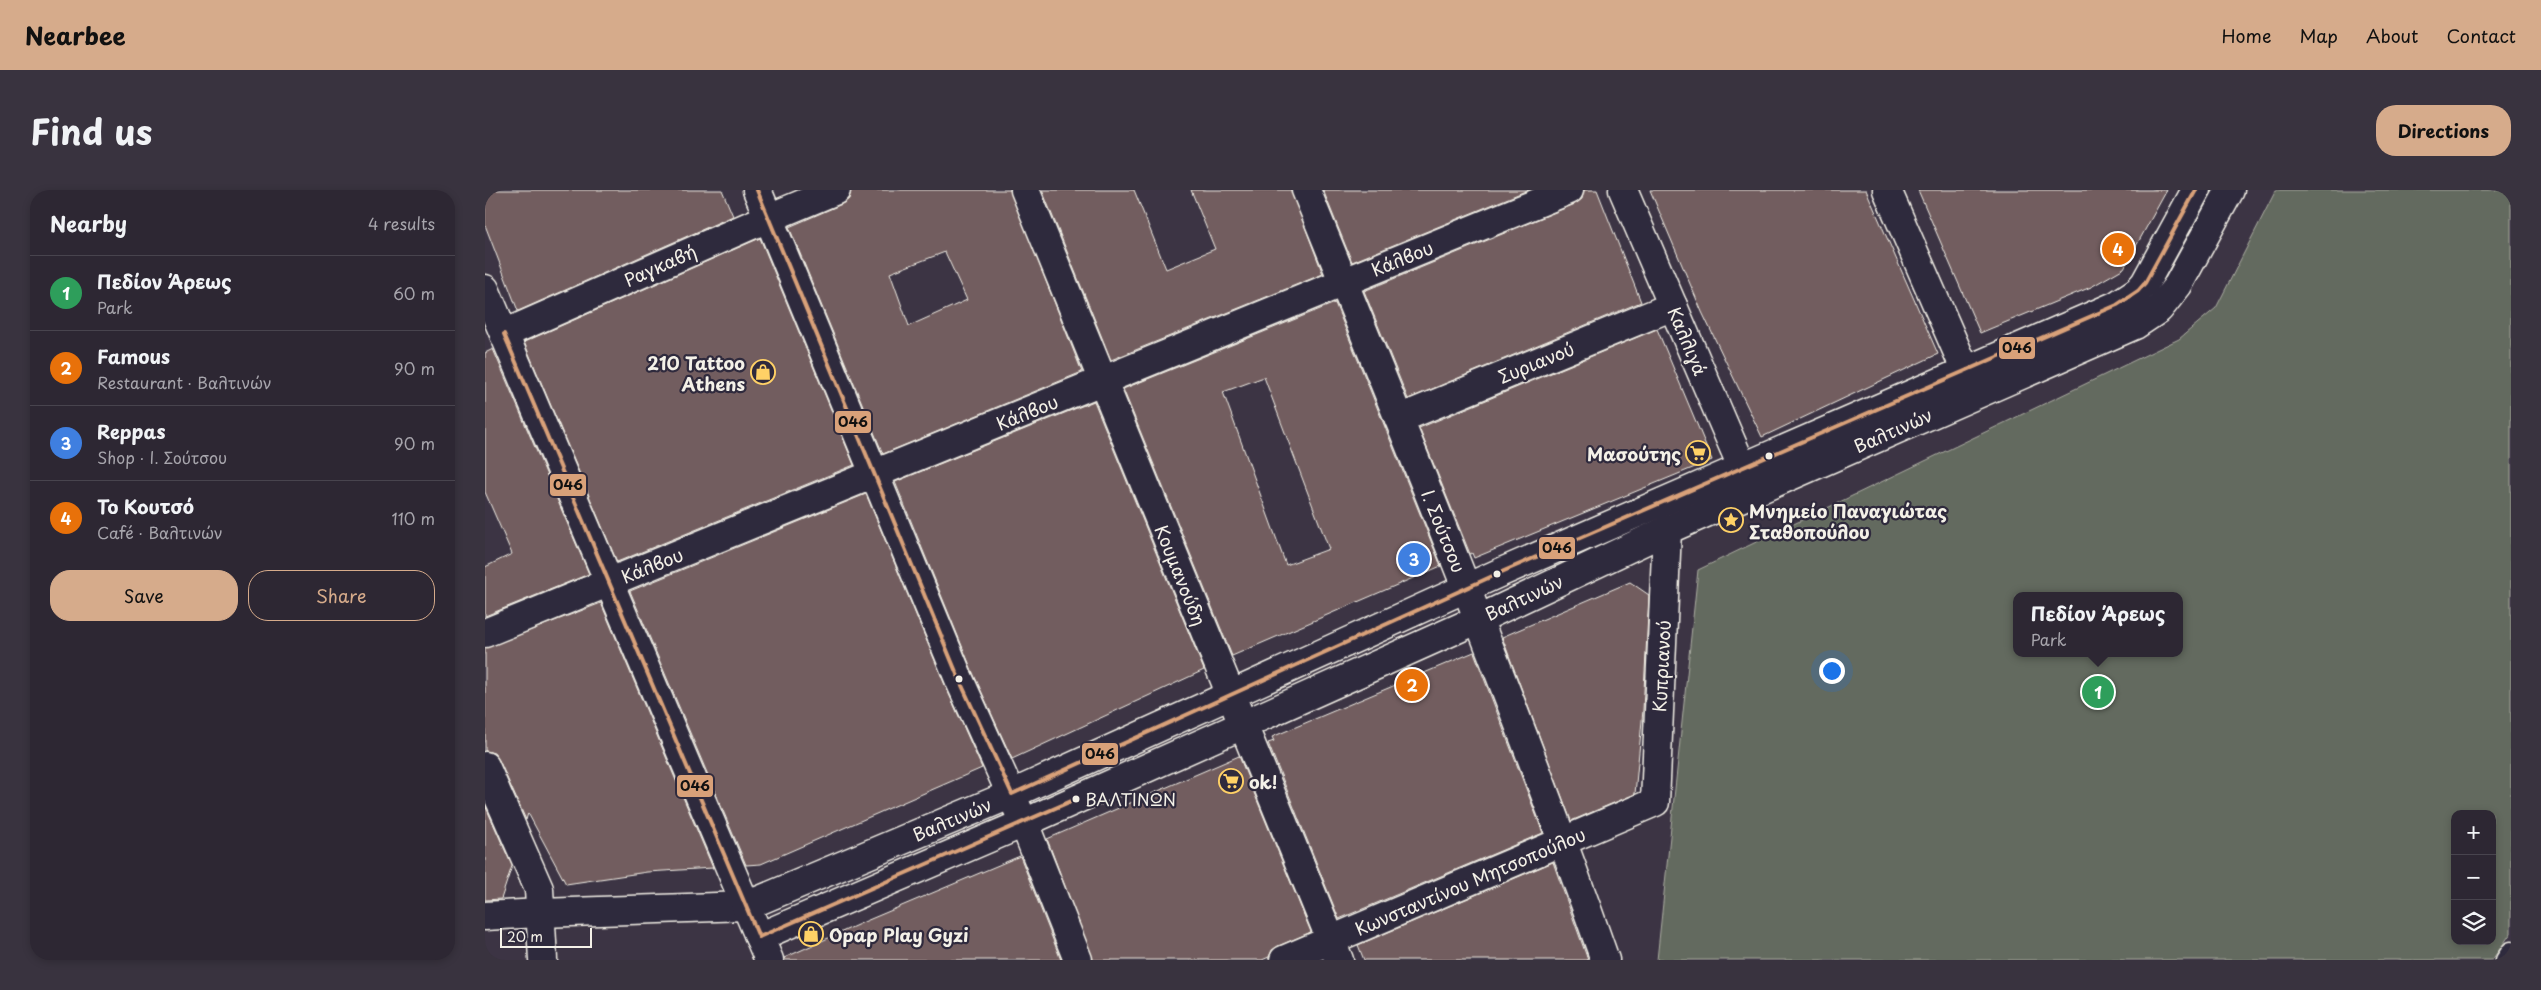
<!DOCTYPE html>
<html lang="en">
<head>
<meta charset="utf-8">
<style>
  :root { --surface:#2d2733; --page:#39333f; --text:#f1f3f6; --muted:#a7a5ac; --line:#48444e; --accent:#d6ab8b }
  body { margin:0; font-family:"Playpen Sans",sans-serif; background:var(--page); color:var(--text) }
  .controls { position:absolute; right:15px; bottom:15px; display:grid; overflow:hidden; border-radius:10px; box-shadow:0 2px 8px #0003 }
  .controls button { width:45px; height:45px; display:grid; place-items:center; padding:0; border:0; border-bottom:1px solid var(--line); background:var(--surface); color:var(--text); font:25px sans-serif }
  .scale { position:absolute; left:15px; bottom:12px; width:92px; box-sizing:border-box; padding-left:5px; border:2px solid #f4f1e8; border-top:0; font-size:14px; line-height:18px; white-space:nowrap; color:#f4f1e8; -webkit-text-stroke:4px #2f2a3d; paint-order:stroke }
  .you { position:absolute; left:1346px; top:480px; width:18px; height:18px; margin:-12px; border:4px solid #fff; border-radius:50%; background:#1a73e8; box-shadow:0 0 0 8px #1a73e833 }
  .badge { display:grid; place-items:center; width:32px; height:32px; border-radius:50%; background:var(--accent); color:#fff; font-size:16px; font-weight:700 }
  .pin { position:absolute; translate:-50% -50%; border:2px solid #fff; box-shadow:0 1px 5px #0006 }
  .popup { position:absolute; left:1528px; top:402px; width:170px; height:65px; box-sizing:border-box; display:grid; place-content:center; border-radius:10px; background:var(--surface); filter:drop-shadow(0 1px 4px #0005); font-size:16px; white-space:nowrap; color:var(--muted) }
  .popup b { font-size:19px; color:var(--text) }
  .popup::after { content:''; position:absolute; left:50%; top:100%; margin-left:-10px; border:10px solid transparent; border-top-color:var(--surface) }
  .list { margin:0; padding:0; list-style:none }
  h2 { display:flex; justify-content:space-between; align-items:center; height:65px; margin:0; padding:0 20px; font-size:21px }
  h2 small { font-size:16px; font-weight:400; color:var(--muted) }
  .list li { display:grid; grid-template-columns:32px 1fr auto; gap:15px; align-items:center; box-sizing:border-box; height:75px; padding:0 20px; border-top:1px solid var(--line) }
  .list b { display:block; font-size:19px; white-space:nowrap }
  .list p { margin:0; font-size:16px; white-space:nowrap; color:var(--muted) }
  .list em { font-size:16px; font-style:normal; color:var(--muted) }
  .actions { display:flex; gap:10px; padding:15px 20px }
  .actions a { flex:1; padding:11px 0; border:1px solid var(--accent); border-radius:20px; text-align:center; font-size:18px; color:var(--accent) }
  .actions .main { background:var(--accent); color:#111 }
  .icon { flex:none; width:28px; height:28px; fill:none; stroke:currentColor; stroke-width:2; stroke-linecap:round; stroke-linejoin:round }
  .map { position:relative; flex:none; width:2026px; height:770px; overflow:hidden; border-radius:20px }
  header { display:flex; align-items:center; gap:30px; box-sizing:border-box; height:70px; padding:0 25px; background:var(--accent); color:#111 }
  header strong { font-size:24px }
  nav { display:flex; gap:28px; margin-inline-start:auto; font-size:18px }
  .intro { display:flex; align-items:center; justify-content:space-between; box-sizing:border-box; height:120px; padding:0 30px }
  h1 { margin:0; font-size:35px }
  .button { padding:12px 22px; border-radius:20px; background:var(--accent); color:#111; font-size:18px; font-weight:700 }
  main { display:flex; gap:30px; padding:0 30px }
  aside { flex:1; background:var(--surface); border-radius:20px; box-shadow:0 2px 8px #0003 }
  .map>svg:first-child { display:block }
</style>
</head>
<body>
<header>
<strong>Nearbee</strong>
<nav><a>Home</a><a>Map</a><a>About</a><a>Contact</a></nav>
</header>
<div class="intro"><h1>Find us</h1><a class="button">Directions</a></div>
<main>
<aside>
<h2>Nearby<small>4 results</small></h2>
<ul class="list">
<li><span class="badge" style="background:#2e9e5b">1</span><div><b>Πεδίον Άρεως</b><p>Park</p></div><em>60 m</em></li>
<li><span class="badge" style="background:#e8710a">2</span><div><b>Famous</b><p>Restaurant · Βαλτινών</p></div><em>90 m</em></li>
<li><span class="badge" style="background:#3f7fe0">3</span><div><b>Reppas</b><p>Shop · Ι. Σούτσου</p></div><em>90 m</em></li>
<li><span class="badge" style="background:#e8710a">4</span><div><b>Το Κουτσό</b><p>Café · Βαλτινών</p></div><em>110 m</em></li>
</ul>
<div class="actions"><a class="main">Save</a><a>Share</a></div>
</aside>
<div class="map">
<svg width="2026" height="770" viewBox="0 0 2026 770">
  <rect width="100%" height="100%" fill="#3c3444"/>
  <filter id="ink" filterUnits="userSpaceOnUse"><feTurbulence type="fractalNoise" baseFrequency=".02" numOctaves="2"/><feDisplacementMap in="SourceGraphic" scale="10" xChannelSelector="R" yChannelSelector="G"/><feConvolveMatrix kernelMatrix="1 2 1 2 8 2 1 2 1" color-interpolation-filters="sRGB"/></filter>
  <g filter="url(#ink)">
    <!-- green -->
    <path fill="#646a5e" stroke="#acaea3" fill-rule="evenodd" d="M1791 0H2026V743L2007 770H1172L1213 380 1694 149 1731 118ZM1532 406H1694V463H1532ZM1970 624H2007V751H1970Z"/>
    <!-- building -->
    <g fill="#725d5f" stroke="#f4f1e8" fill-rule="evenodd">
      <path d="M0 0H237L248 26 33 121 0 35Z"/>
      <path d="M366 0H525L597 182 398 264 304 37 357 14 364 9ZM460 62 482 110 424 136 405 83Z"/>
      <path d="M557 0H649L681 79 730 59 706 0H806L838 84 626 170Z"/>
      <path d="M838 0H1043L867 72Z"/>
      <path d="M1099 0H1112L1156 112 923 209 879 101 1090 14 1097 9Z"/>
      <path d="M1165 0H1381L1453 164 1277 247 1217 122Z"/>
      <path d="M1433 0H1682L1639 78 1606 97 1495 143Z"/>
      <path d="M275 48 369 275 132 372 39 152Z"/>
      <path d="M850 113 956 376 747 466 638 199ZM779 187 844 359 801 375 738 202Z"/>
      <path d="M1172 139 1227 270 989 368 987 363 985 364 934 238Z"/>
      <path d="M8 159 104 384 0 426V377L27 364 0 302V163Z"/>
      <path d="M609 211 719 480 527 569 488 483 410 292Z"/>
      <path d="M381 304 460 495 497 578 276 674 261 675 145 401Z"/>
      <path d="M1145 392 1164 405 1158 520 1150 604 1086 631 1017 447Z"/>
      <path d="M116 413 228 678 162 682 81 694 43 623 41 630 14 570 9 563 0 561V458Z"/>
      <path d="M989 462 1058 643 854 729 783 553 789 551 787 547Z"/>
      <path d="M754 566 826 742 793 756 787 760 784 767 777 770H608L562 649Z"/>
      <path d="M0 615 27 676 16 709 0 710Z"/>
      <path d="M535 666 576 770H299V768L381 731Z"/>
      <path d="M1068 672 1103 770H879L873 755Z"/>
    </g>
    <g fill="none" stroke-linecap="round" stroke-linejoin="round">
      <defs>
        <path id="service" d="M2020 770 2026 761"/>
        <path id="pedestrian" d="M0 726 56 723"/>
        <g id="minor">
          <path d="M272 0 474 489 539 633 593 770"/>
          <path d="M540 0 854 770"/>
          <path d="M821 0C925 255 1029 510 1120 770"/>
          <path d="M1138 0 1267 300"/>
          <path d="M1402 0 1490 202"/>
          <path d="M19 144 262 37 351 0"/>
          <path d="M914 229 1188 116"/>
          <path d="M0 443 1084 0"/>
          <path d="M0 576 54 699 58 770"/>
          <path d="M56 723 261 716"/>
          <path d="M799 770 1170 612 1182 340"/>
        </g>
        <g id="tertiary">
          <path d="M0 99 284 770"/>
          <path d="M261 716 527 604 1012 384 1632 115 1653 101 1660 93 1711 0"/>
          <path d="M274 747 539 633 994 429 1182 340 1650 135 1674 119 1693 95 1745 0"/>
        </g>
      </defs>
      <!-- service casing -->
      <use href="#service" stroke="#f4f1e8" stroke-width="21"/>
      <!-- pedestrian casing -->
      <use href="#pedestrian" stroke="#f4f1e8" stroke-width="31"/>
      <!-- minor casing -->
      <use href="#minor" stroke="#f4f1e8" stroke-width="31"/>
      <!-- tertiary casing -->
      <use href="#tertiary" stroke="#f4f1e8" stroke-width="31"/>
      <!-- service -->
      <use href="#service" stroke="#2f2a3d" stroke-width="18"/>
      <!-- pedestrian -->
      <use href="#pedestrian" stroke="#2f2a3d" stroke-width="28"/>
      <!-- minor -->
      <use href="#minor" stroke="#2f2a3d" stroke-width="28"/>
      <!-- tertiary -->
      <use href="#tertiary" stroke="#2f2a3d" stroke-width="28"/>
      <defs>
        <g id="bus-1">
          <path d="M272 0 474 489 527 604 1012 384 1632 115 1653 101 1660 93 1711 0"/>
          <path d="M19 144 274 747"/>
          <path d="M274 747 591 609"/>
        </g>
      </defs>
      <!-- bus-1 casing -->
      <use href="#bus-1" stroke="#2f2a3d" stroke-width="8"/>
      <!-- bus-1 -->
      <use href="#bus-1" stroke="#d9a179" stroke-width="4"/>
    </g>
  </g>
  <!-- icons -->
  <defs>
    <symbol id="shop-ring" viewBox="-11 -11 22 22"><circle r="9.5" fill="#2f2a3d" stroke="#ffd166" stroke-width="1.5"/><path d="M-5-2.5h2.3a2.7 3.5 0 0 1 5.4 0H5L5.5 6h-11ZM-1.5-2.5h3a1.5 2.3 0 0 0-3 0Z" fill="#ffd166"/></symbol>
    <symbol id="supermarket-ring" viewBox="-11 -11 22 22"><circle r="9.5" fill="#2f2a3d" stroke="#ffd166" stroke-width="1.5"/><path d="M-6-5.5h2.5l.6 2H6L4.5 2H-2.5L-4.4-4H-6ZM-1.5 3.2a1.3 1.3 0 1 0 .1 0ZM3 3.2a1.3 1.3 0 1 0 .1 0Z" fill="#ffd166"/></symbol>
    <symbol id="sight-ring" viewBox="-11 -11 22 22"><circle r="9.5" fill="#2f2a3d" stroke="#ffd166" stroke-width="1.5"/><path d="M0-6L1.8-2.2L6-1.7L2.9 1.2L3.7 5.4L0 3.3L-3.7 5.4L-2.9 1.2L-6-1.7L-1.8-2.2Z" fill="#ffd166"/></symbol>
  </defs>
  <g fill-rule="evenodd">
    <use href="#shop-ring" x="264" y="168" width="28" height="28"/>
    <use href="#supermarket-ring" x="1199" y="249" width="28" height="28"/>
    <use href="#sight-ring" x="1232" y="316" width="28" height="28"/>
    <use href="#supermarket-ring" x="732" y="577" width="28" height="28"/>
    <use href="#shop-ring" x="312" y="730" width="28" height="28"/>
  </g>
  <!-- markers -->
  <g fill="#f4f1e8" stroke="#2f2a3d" stroke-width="2">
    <circle cx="1284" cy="266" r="4.5"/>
    <circle cx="1012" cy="384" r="4.5"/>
    <circle cx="474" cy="489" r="4.5"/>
    <circle cx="591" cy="609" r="4.5"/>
  </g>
  <g text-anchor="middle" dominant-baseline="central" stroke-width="4.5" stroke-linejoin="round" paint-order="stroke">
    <!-- bus labels -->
    <g font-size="17" fill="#f4f1e8" stroke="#2f2a3d" text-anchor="start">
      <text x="600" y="609">ΒΑΛΤΙΝΩΝ</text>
    </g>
    <!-- street labels -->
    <g font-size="18" fill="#f4f1e8" stroke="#2f2a3d">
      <text transform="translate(917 68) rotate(-22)">Κάλβου</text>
      <text transform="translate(175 75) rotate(-24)">Ραγκαβή</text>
      <text transform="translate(1203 151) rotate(67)">Καλλιγά</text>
      <text transform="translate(1051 172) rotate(-22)">Συριανού</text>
      <text transform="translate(542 222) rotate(-22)">Κάλβου</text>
      <text transform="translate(1408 240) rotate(-24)">Βαλτινών</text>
      <text transform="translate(959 341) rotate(68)">Ι. Σούτσου</text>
      <text transform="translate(167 375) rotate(-22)">Κάλβου</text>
      <text transform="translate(696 385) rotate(68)">Κουμανούδη</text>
      <text transform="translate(1039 407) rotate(-25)">Βαλτινών</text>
      <text transform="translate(1176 476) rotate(-87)">Κυπριανού</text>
      <text transform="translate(467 629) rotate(-23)">Βαλτινών</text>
      <text transform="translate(985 691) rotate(-23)">Κωνσταντίνου Μητσοπούλου</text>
    </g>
    <!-- poi labels -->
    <g font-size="18" font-weight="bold" fill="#f4f1e8" stroke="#2f2a3d" text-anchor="start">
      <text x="260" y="172" text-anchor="end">210 Tattoo<tspan x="260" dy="21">Athens</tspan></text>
      <text x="1196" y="263" text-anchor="end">Μασούτης</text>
      <text x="1264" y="320">Μνημείο Παναγιώτας<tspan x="1264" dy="21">Σταθοπούλου</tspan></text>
      <text x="764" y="591">ok!</text>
      <text x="344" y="744">Opap Play Gyzi</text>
    </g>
  </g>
  <g stroke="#2f2a3d" stroke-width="2">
    <rect x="1513" y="146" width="38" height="24" rx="5" fill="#d9a179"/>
    <rect x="349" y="220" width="38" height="24" rx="5" fill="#d9a179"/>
    <rect x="64" y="283" width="38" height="24" rx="5" fill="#d9a179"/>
    <rect x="1053" y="346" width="38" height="24" rx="5" fill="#d9a179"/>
    <rect x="596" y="552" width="38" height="24" rx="5" fill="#d9a179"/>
    <rect x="191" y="584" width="38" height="24" rx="5" fill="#d9a179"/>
  </g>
  <g font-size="14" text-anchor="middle" font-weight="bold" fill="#111">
    <text x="1532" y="163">046</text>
    <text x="368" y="237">046</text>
    <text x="83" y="300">046</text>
    <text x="1072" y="363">046</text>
    <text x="615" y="569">046</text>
    <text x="210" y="601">046</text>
  </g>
</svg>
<div class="controls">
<button>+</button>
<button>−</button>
<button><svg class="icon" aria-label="layers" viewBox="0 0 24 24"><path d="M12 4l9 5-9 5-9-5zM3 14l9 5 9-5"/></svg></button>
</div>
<div class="scale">20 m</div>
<div class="you"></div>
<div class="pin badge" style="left:1613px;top:502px;background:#2e9e5b">1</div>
<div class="popup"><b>Πεδίον Άρεως</b>Park</div>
<div class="pin badge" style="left:927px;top:495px;background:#e8710a">2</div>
<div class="pin badge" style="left:929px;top:369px;background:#3f7fe0">3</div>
<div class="pin badge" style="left:1633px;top:59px;background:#e8710a">4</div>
</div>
</main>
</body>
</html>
